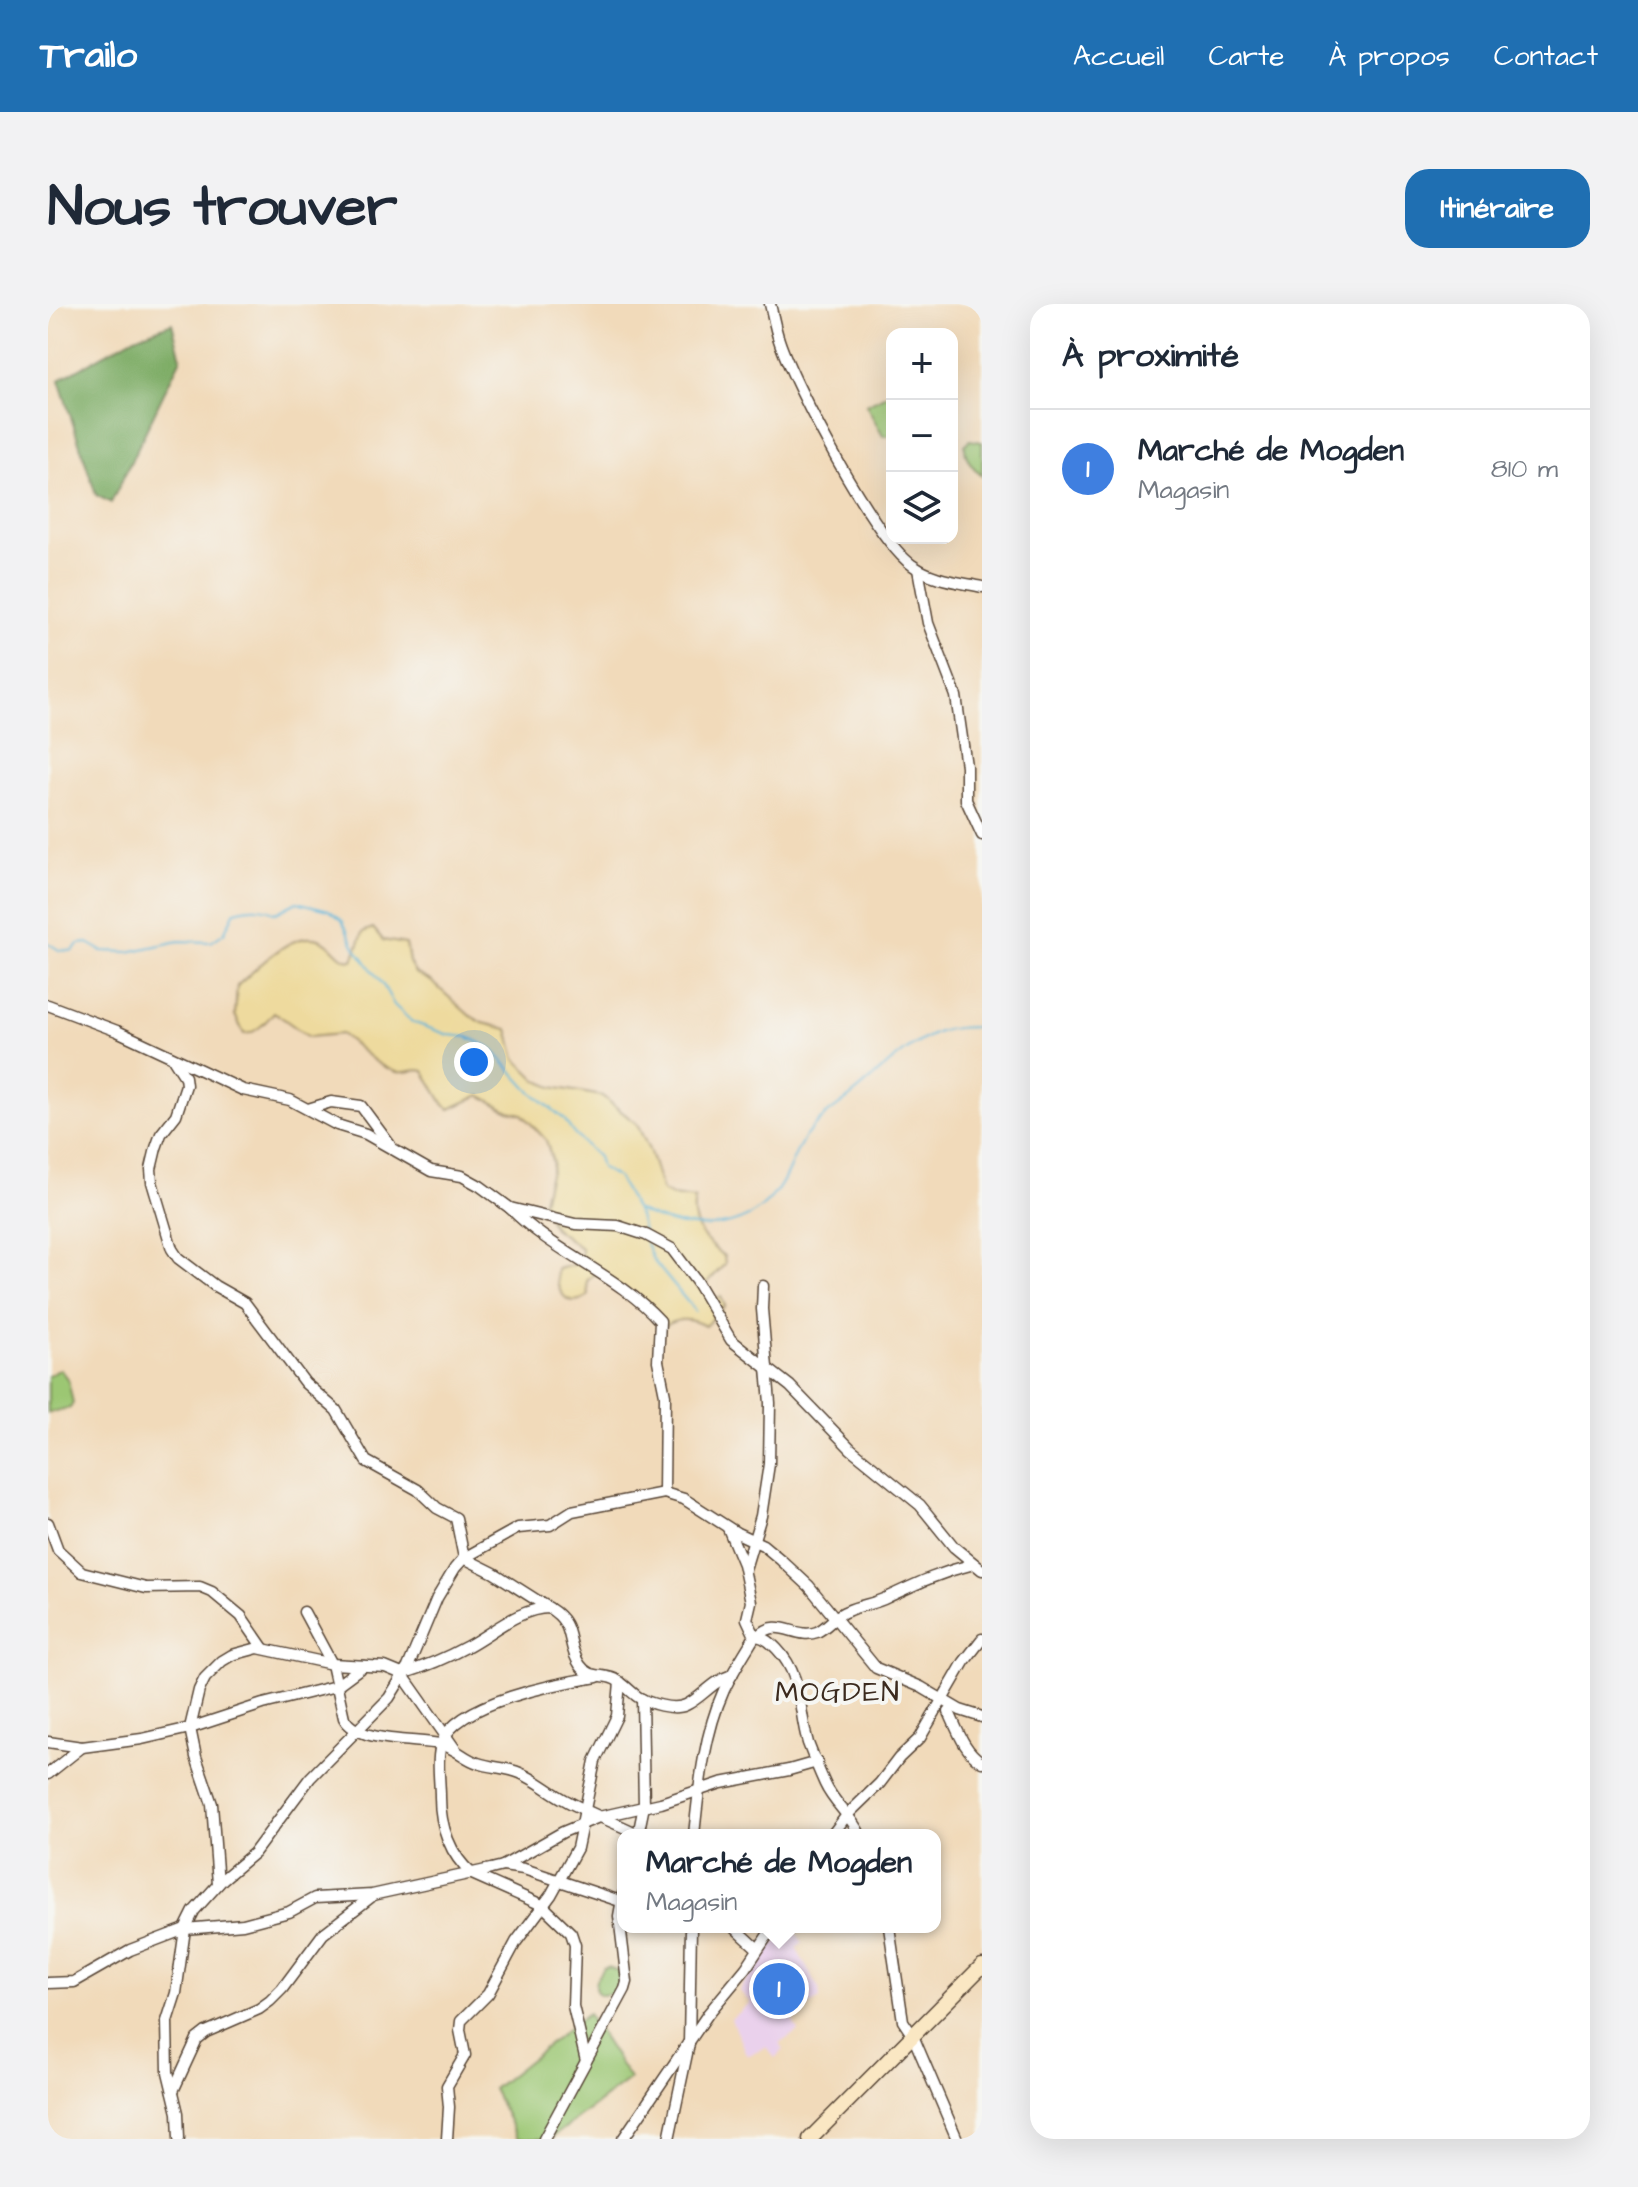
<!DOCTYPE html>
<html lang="fr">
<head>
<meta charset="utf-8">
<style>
  :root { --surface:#fff; --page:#f2f2f3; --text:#1f2937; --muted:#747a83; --line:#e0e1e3; --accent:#1f6fb2 }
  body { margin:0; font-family:"Architects Daughter",sans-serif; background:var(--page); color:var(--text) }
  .controls { position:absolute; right:24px; top:24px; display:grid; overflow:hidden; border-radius:16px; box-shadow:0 8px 32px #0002 }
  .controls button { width:72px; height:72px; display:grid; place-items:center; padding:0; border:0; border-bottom:2px solid var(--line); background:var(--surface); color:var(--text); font:40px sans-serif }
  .you { position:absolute; left:426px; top:758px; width:28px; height:28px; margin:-20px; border:6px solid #fff; border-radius:50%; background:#1a73e8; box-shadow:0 0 0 12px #1a73e833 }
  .badge { display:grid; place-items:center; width:52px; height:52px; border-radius:50%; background:var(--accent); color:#fff; font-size:26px; font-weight:700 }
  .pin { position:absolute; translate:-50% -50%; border:4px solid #fff; box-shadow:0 2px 8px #0006 }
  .popup { position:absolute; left:569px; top:1525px; width:324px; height:104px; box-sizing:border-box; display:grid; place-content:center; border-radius:16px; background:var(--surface); filter:drop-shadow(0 2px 6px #0005); font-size:26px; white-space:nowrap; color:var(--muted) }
  .popup b { font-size:30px; color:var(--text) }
  .popup::after { content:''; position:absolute; left:50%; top:100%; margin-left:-16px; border:16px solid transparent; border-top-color:var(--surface) }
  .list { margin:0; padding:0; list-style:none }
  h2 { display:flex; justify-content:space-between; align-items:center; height:104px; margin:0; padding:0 32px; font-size:34px }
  h2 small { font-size:26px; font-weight:400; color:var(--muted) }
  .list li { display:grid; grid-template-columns:52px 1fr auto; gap:24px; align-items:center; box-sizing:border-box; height:120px; padding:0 32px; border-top:2px solid var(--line) }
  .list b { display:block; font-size:30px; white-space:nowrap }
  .list p { margin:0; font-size:26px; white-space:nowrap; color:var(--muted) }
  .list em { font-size:26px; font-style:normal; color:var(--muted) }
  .icon { flex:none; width:44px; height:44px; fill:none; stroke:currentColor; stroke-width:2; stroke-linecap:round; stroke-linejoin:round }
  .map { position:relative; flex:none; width:934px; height:1835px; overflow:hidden; border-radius:24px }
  header { display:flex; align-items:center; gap:48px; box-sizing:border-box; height:112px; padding:0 40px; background:var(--accent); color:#fff }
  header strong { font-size:38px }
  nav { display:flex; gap:44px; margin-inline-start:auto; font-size:28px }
  .intro { display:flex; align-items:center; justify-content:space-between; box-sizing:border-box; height:192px; padding:0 48px }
  h1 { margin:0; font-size:56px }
  .button { padding:20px 36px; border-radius:24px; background:var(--accent); color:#fff; font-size:28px; font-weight:700 }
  main { display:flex; gap:48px; padding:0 48px }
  aside { flex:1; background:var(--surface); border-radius:24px; box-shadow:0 8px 32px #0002 }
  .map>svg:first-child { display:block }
</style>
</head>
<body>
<header>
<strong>Trailo</strong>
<nav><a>Accueil</a><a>Carte</a><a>À propos</a><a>Contact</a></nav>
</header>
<div class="intro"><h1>Nous trouver</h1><a class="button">Itinéraire</a></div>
<main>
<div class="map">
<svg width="934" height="1835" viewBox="0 0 934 1835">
  <rect width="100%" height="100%" fill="#f6f6f2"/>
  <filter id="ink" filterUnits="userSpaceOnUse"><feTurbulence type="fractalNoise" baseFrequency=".0125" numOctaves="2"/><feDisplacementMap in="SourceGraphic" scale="16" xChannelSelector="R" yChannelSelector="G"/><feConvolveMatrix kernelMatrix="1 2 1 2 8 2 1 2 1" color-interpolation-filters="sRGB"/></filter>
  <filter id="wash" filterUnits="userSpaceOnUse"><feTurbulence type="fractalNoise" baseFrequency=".006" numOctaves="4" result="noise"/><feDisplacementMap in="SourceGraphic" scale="32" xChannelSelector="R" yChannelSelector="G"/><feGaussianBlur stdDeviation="1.8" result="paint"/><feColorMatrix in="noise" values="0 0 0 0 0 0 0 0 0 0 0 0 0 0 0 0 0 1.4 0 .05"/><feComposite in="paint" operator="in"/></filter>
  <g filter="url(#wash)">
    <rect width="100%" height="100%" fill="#f1daba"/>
    <!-- built -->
    <path fill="#ead1ec" d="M745 1623 755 1639 748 1644 771 1685 772 1695 742 1712 750 1727 731 1740 736 1746 727 1754 718 1743 699 1752 683 1715 702 1698 691 1686 718 1647Z"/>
    <!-- green -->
    <g fill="#9cc773" stroke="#6c7848" stroke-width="2">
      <path d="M844 88V132H835L818 101Z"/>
      <path d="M922 136 934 138V172C925 164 916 153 917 141Z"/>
      <path d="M12 1065 20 1076 25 1099 22 1104 0 1109V1072Z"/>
      <path d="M560 1663 577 1670 575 1683 565 1690 552 1691C542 1683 549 1673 555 1664Z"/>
      <path d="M539 1710 582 1775 502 1835H470L445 1785Z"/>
    </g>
    <!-- forest -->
    <path fill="#7dac65" stroke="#5c6b42" stroke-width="2" d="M124 19 133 54 63 199 48 191 11 76 87 33Z"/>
    <!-- sand -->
    <path fill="#eeda9e" stroke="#94825e" stroke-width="2" d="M325 624 335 636 358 640 361 658 367 669 383 677 421 711 435 719 460 725 468 755 490 777 504 783 554 792 589 820 602 848 614 887 624 892 647 895C641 920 657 939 676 952L677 960 658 980 661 988 667 994 673 993 677 1002 657 1022C640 1013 628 1014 613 1024L612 1017 548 968 539 977 540 992C518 1006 507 986 509 965L525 961 533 954V944L506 924 496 906 495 896 505 859 498 836 474 810 461 807 432 791 402 805 396 801 376 767C366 764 359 770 349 768 328 763 310 742 293 730L261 733 226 708C219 717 208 730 196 730L187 711 189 682C211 663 251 617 280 640 288 647 294 657 305 656L315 628Z"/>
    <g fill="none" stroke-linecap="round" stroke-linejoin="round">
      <!-- stream -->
      <g stroke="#5ab4d7" stroke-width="2">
        <path d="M0 639 11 646 25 647 30 640 40 639 54 647 80 648 131 637 163 638 176 629 187 607C203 603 214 602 228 609L249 598 281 606 294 616 307 643 335 681 346 701 364 718 401 731 420 733 443 744 480 785 516 815 526 830 550 853 553 864 570 874 591 912 595 927"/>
        <path d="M589 906C635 928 694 933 728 888 741 872 745 850 757 833 771 814 784 807 802 793 831 770 856 742 891 728 904 723 920 723 934 723"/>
        <path d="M597 937 605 956 647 1007"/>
      </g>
    </g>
  </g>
  <g filter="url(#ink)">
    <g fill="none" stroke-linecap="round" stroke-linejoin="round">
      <defs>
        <g id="street">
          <path d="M722 0C725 12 727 24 731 36 746 82 827 235 864 261 884 276 911 278 934 283"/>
          <path d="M870 265 880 319 908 392 918 462V496L934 531"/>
          <path d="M0 701 69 727 195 786 242 796 289 821 318 830 383 867 414 872 432 882 462 904 527 920 570 922 598 931 624 945 648 977 683 1036 742 1082 803 1145 872 1201 906 1243 934 1266"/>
          <path d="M126 756 137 773 138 781 128 811 113 830 108 844 103 865 104 878 124 945 130 954 167 982 197 999 257 1079 288 1106 318 1157 370 1186 389 1204 408 1214 416 1254 446 1269 501 1304"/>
          <path d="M260 805 283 798 313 802 342 841"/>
          <path d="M462 904C506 949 569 970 612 1017L610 1057 617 1091 616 1189"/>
          <path d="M0 1219 10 1246 34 1268 98 1284 152 1283 164 1288 193 1312 215 1344"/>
          <path d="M697 1265 713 1212 721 1160 722 1099 714 1005 715 982"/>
          <path d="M256 1308 284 1360 296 1414C309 1439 366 1435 392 1440 407 1443 416 1455 430 1459 444 1464 458 1463 472 1469 489 1476 503 1489 519 1497 543 1510 568 1519 592 1531"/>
          <path d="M709 1332C718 1334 723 1339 729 1345 755 1372 750 1405 760 1439 765 1452 771 1467 777 1480 786 1500 803 1511 812 1531"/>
          <path d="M711 1332C730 1312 748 1336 769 1328 780 1323 787 1311 799 1307 812 1301 827 1300 840 1293 870 1279 893 1268 926 1260"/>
          <path d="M901 1408C909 1425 917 1449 934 1458"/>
          <path d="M0 1438 34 1443 94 1435 142 1424 215 1400 288 1382 315 1362"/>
          <path d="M407 1445 354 1370C376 1363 398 1354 418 1343 443 1330 471 1304 501 1304 529 1321 517 1339 532 1361 543 1377 558 1368 570 1377 577 1381 583 1388 590 1393 600 1399 625 1407 638 1401 655 1393 663 1378 684 1371"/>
          <path d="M0 1470 34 1443"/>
          <path d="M590 1531 596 1502 594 1395"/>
          <path d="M646 1531C651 1483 656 1430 676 1386 685 1367 696 1350 707 1332L699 1315 703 1298 695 1260 680 1224"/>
          <path d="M784 1531 799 1511 832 1479 851 1454 872 1434 916 1358 934 1335"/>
          <path d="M455 1562 476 1565 575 1598"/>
          <path d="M170 1580 164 1500 148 1453 142 1424 151 1386 157 1374 174 1357 184 1351 210 1344 284 1360 337 1363 354 1370"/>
          <path d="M686 1623 710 1645"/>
          <path d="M841 1623 855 1717 865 1732 909 1835"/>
          <path d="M0 1679 26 1678 82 1646 137 1625 195 1620 241 1608 267 1594 324 1591 443 1565 455 1562 515 1528 551 1513 613 1499 673 1479 741 1466 769 1458"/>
          <path d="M538 1757 525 1702 527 1641 523 1629 494 1601 424 1570C402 1551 392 1522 392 1493 392 1476 388 1453 394 1438 409 1398 511 1379 549 1373"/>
          <path d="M125 1787 149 1735 158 1728 211 1705 222 1697 234 1685 275 1630 323 1593"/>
          <path d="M131 1835 130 1809 120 1768 119 1717 128 1689 137 1625 146 1607 175 1575 206 1549 262 1474 341 1394 360 1363 389 1294 407 1264 416 1254 470 1224 502 1221 524 1207 616 1189 636 1195 689 1229 715 1241 733 1256 761 1282 828 1364 873 1383 912 1406 934 1413"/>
          <path d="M399 1835 401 1803 399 1782 417 1751 412 1726 413 1717 440 1690 468 1638 503 1591 529 1544 547 1457 569 1412 572 1378"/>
          <path d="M496 1835 577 1685 579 1678 571 1612 575 1590"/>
          <path d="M575 1835 660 1710 698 1664 725 1623"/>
          <path d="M621 1835 641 1740 643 1623"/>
        </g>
        <path id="secondary" d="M762 1835 934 1662"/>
      </defs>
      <!-- street casing -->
      <use href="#street" stroke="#564435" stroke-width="13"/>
      <!-- secondary casing -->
      <use href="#secondary" stroke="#564435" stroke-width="17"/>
      <!-- street -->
      <use href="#street" stroke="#fff" stroke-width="10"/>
      <!-- secondary -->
      <use href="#secondary" stroke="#fae7c3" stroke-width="14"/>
    </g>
  </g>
  <g text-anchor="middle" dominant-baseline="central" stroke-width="8" stroke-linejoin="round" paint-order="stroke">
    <!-- quarter labels -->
    <g font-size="28" letter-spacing="2" fill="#3b2a1e" stroke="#f6f6f2">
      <text x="790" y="1388">MOGDEN</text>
    </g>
  </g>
</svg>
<div class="controls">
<button>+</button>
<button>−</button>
<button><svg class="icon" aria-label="layers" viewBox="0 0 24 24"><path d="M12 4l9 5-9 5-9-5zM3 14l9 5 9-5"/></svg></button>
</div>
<div class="you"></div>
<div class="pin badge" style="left:731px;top:1685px;background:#3f7fe0">1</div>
<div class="popup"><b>Marché de Mogden</b>Magasin</div>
</div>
<aside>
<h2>À proximité<small></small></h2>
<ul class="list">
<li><span class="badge" style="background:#3f7fe0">1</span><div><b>Marché de Mogden</b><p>Magasin</p></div><em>810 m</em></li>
</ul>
</aside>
</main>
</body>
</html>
